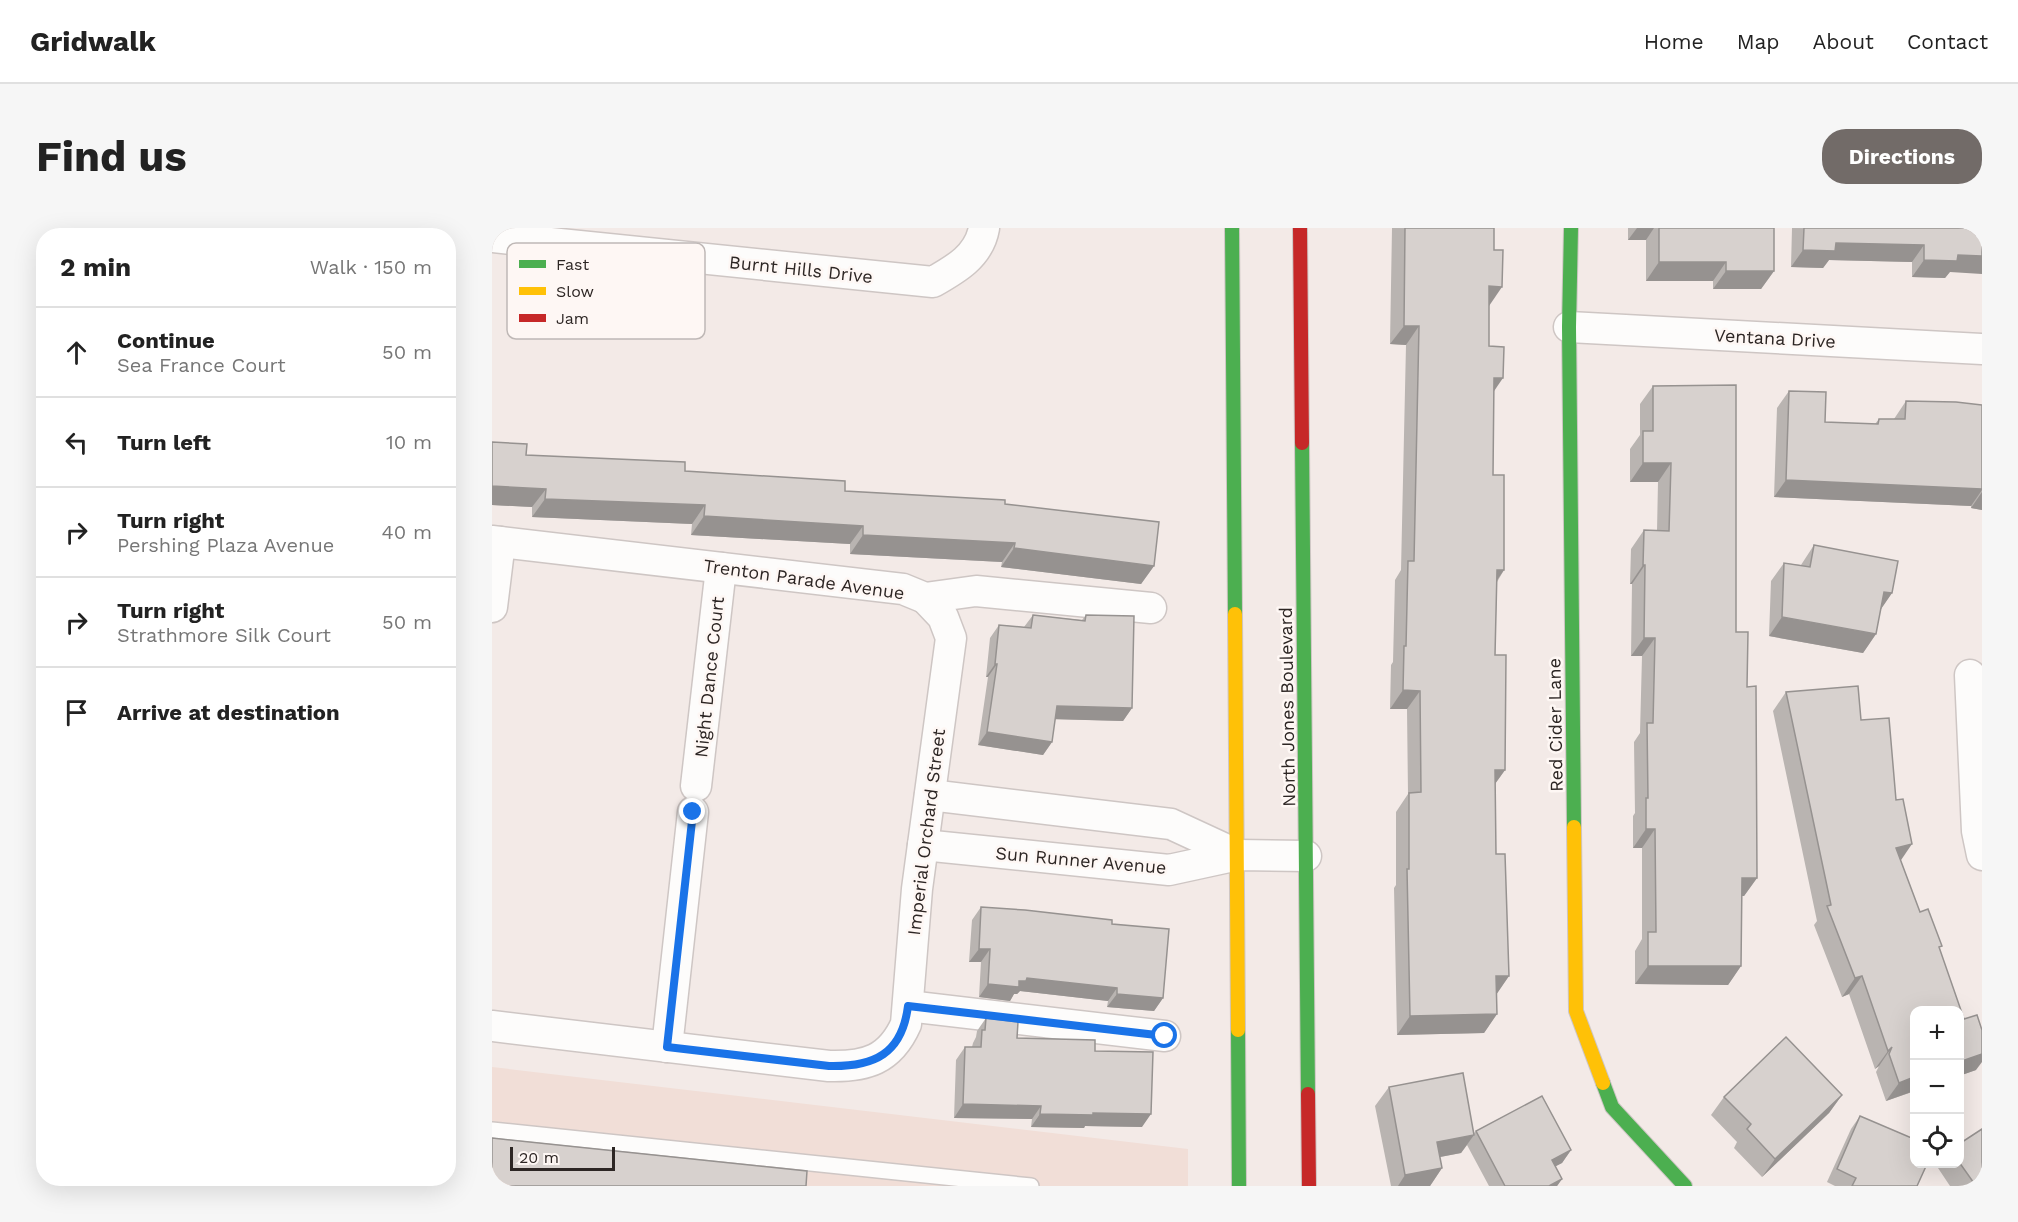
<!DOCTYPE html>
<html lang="en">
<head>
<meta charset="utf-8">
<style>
  :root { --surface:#fff; --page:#f6f6f6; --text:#222; --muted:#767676; --line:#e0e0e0; --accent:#726b68 }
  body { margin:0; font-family:"Work Sans",sans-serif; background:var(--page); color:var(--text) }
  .controls { position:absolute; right:18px; bottom:18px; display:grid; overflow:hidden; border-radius:12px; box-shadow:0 6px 24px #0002 }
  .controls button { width:54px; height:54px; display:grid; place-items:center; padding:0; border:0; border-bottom:2px solid var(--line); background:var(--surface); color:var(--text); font:30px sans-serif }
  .scale { position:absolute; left:18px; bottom:15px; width:105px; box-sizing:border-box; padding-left:6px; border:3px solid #2d2624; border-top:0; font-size:16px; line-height:21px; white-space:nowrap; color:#2d2624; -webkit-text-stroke:4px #fef7f4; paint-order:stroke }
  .stop { position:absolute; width:18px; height:18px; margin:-14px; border:4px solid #1a73e8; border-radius:50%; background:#fff }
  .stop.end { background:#1a73e8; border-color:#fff; box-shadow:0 2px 6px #0008 }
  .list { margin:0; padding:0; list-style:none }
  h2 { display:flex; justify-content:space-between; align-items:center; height:78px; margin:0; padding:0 24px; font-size:26px }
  h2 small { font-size:20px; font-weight:400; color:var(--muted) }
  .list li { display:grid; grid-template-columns:39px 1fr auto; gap:18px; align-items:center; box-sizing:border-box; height:90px; padding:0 24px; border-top:2px solid var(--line) }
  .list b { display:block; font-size:22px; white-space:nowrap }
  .list p { margin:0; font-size:20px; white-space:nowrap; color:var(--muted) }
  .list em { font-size:20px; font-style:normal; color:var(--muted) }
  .icon { flex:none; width:33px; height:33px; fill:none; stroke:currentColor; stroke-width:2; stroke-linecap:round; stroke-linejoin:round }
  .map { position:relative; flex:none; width:1490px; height:958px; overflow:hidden; border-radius:24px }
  header { display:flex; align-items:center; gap:36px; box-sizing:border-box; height:84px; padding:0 30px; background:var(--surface); border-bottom:2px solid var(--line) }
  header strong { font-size:28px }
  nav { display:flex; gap:33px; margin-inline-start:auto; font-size:21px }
  .intro { display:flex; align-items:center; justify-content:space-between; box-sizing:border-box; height:144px; padding:0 36px }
  h1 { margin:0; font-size:42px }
  .button { padding:15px 27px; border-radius:24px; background:var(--accent); color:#fff; font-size:21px; font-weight:700 }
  main { display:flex; gap:36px; padding:0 36px }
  aside { flex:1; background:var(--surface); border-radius:24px; box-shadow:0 6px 24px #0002 }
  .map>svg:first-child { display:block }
</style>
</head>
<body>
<header>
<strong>Gridwalk</strong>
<nav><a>Home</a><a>Map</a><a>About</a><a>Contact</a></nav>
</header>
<div class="intro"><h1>Find us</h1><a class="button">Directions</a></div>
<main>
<aside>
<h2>2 min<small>Walk · 150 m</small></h2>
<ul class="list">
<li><svg class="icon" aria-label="ahead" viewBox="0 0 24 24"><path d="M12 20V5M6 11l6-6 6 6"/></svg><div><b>Continue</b><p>Sea France Court</p></div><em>50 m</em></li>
<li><svg class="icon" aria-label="left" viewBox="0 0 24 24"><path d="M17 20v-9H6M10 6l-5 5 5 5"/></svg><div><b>Turn left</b></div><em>10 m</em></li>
<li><svg class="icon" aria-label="right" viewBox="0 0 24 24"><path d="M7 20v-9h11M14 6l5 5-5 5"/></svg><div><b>Turn right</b><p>Pershing Plaza Avenue</p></div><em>40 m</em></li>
<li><svg class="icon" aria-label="right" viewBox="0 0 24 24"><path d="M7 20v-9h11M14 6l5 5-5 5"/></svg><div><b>Turn right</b><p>Strathmore Silk Court</p></div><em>50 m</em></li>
<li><svg class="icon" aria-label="arrive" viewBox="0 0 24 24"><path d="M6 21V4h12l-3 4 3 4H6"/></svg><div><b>Arrive at destination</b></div></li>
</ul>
</aside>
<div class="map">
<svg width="1490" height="958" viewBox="0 0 1490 958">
  <rect width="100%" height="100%" fill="#f3eae7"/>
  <!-- built -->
  <path fill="#f1ded7" d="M0 839 696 921V958H0Z"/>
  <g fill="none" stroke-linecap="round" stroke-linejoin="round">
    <defs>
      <path id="lane" d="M0 902 539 958"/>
      <g id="street">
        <path d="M0 9 441 54C464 41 487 28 492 0"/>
        <path d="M1077 99 1490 121"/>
        <path d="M0 313 411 361 433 370 484 363 659 380"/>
        <path d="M0 379 8 314"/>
        <path d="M1478 447 1485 603 1490 627"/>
        <path d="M204 558 229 340"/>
        <path d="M438 567 679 596 746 627"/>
        <path d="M431 617 677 642 746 627 814 628"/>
        <path d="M416 778 673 808"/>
        <path d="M0 798 337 838C374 839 398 832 414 796L425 661 459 410 451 389 433 370"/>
        <path d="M175 819 201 584"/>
      </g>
      <g id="fast">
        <path d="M740 0 743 386"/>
        <path d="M1079 0 1077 99 1082 599"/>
        <path d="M810 215 816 866"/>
        <path d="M746 802 747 958"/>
        <path d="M1111 855 1120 879 1193 958"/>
      </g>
      <g id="slow">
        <path d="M743 386 746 802"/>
        <path d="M1082 599 1084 783 1111 855"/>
      </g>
      <g id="jam">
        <path d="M808 0 810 215"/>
        <path d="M816 866 817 958"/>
      </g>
    </defs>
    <!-- lane casing -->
    <use href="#lane" stroke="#cec6c4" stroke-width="18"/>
    <!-- street casing -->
    <use href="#street" stroke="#cec6c4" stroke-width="33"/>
    <!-- fast casing -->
    <use href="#fast" stroke="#cec6c4" stroke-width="16"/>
    <!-- slow casing -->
    <use href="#slow" stroke="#cec6c4" stroke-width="16"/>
    <!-- jam casing -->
    <use href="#jam" stroke="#cec6c4" stroke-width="16"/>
    <!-- lane -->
    <use href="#lane" stroke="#fdfcfb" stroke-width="15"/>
    <!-- street -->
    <use href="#street" stroke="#fdfcfb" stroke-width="30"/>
    <!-- fast -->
    <use href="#fast" stroke="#4caf50" stroke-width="14"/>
    <!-- slow -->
    <use href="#slow" stroke="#ffc107" stroke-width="14"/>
    <!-- jam -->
    <use href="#jam" stroke="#c62828" stroke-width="14"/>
  </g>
  <!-- wall -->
  <g fill="#b9b4b1">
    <path d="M900 0H1002L997 77V118L1002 163 1001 247 1012 342 1005 354 1003 427 1013 542 1003 556 1004 626 1017 748 1005 765V786L992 805 905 807 902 660 904 657V584L916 566 915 481H898L899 437 901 434 903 352 909 342 914 117 898 116Z"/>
    <path d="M1136 0H1252L1282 43 1269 61H1221V53H1154V12H1136Z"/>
    <path d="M1300 0H1490L1453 50 1420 49V34L1337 32 1331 40 1299 39Z"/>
    <path d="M1161 158 1244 404 1255 459 1265 650 1252 668H1250L1249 738 1236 757 1143 756V723L1150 711V620H1141V588L1143 585 1142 514 1148 505 1150 428H1139L1140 356H1138L1139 321 1152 302 1165 303 1166 254H1138V221L1148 207V176Z"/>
    <path d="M1297 163 1333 194 1383 196 1387 191H1402L1414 173 1490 177V282L1479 280V278L1282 269 1285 180Z"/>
    <path d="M0 214 34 227 193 243 353 263 513 276 662 338 649 356 509 339 510 334 358 326V316L199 307 200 296 40 289V279L0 277Z"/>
    <path d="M1322 317 1400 365 1388 382 1384 406 1371 425 1277 408 1279 353 1292 335 1309 337Z"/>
    <path d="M541 387 590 392 594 387 640 480 631 493 563 491 560 514 551 527 486 517 496 449H494L498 410 507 397 532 399Z"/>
    <path d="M1294 464 1369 492 1409 633 1428 684 1448 721 1484 842 1394 873 1384 844 1387 838 1383 841 1357 766 1350 769 1322 697 1325 693 1281 483Z"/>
    <path d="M489 679 620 696 671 770 662 783 615 779 616 773 528 763 525 766H522L518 773 487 769 489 734H477L480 692Z"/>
    <path d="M494 790 525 810 603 823 650 899 593 898 592 900 539 899 540 891 462 890 464 832 473 819H480L481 815 484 809 485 803Z"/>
    <path d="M897 859 982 905 984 903 1079 922 1070 935 1063 938 1070 951 1065 958H997L975 917 969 925 948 929 950 940 938 958H899L883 878Z"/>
    <path d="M1350 867 1337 885 1270 949 1242 920 1245 914 1219 887 1232 869Z"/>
    <path d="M1368 888 1425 958H1343L1335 954 1359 901Z"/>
    <path d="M1467 916 1490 958H1458L1446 940 1449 936H1467Z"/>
  </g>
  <!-- shaded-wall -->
  <g fill="#969290">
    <path d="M1145 0H1162L1154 12H1136Z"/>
    <path d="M1344 15 1432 17 1420 34 1337 32 1331 40 1299 39 1311 22Z"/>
    <path d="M1466 27 1490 28V46L1458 44 1453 50 1420 49 1432 32Z"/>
    <path d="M1167 34H1234L1221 53H1154Z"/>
    <path d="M1234 43H1282L1269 61H1221Z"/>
    <path d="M997 58 1010 59 997 78Z"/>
    <path d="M912 98H927L914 117 898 116Z"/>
    <path d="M1002 150H1011L998 169Z"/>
    <path d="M1151 235H1179L1166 254H1138Z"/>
    <path d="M1294 252 1490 261V262L1479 278 1282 269Z"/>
    <path d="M0 258 54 261 40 279 0 277Z"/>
    <path d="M1490 264V282L1479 280Z"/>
    <path d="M53 271 213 277 200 296 40 289Z"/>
    <path d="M212 288 371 298 358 316 199 307Z"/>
    <path d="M371 307 523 315 510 334 358 326Z"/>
    <path d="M522 320 662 338 649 356 509 339Z"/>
    <path d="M1151 337H1153L1140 356H1138Z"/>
    <path d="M1005 342H1012L999 361Z"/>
    <path d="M1392 364 1400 365 1387 384Z"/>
    <path d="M1290 389 1384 406 1371 425 1277 408Z"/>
    <path d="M1152 410H1163L1150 428H1139Z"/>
    <path d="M503 436H505L496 449H494Z"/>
    <path d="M911 462 928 463 915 481H898Z"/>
    <path d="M565 478 640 480 631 493 556 491Z"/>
    <path d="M495 504 560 514 551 527 486 517Z"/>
    <path d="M1003 542H1013L1000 560Z"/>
    <path d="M1154 601H1163L1150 620H1141Z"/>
    <path d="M1420 616 1407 635 1404 620Z"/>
    <path d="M1250 650H1265L1252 668H1237Z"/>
    <path d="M487 721H498L489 734H477Z"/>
    <path d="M1156 738H1249L1236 757 1143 756Z"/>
    <path d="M1004 748H1017L1004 767Z"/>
    <path d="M1370 748 1357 766 1350 769 1363 750Z"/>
    <path d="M535 750 625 760 616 773 528 763 525 766H522L518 773 487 769 496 756 527 753Z"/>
    <path d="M625 766 671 770 662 783 615 779Z"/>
    <path d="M1005 786 992 805 905 807 918 788Z"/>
    <path d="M1400 819 1387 838 1383 841 1396 823Z"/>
    <path d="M1490 826V834L1484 842 1467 848V834Z"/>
    <path d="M1422 849V863L1394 873 1407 855Z"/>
    <path d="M1350 867 1337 885 1270 949 1283 931Z"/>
    <path d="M471 876 549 878 540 891 462 890Z"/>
    <path d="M601 885 659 886 650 899 593 898 592 900 539 899 548 886Z"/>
    <path d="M982 907 969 925 932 932 945 914Z"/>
    <path d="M1079 922 1070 935 1051 945 1060 932Z"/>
    <path d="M950 940 938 958H906L913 947Z"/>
    <path d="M1070 951 1065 958H1057Z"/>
  </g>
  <!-- building -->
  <g fill="#d7d1ce" stroke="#969290" stroke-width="1.5">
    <path d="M913 0H1002V22H1011L1010 59 997 58V118L1012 119 1011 150H1002L1001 247H1012V342H1005L1003 427H1014L1013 542H1003L1004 626H1013L1017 748H1004L1005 786 918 788 915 641H917V565L929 564 928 463 911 462 912 418H914L916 333H922L927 98H912Z"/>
    <path d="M1167 0H1282V43H1234V34H1167Z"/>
    <path d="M1312 0H1490V28L1466 27 1465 33 1432 32V17L1344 15 1343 23 1311 22Z"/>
    <path d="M1244 157V404H1256L1255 459 1264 458 1265 650H1250L1249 738H1156V704H1164L1163 601H1154V570H1156L1155 495H1161L1163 410H1152L1153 337H1151L1152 302 1177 303 1179 235H1151V203H1161V158Z"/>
    <path d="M1297 163 1334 164 1333 194 1386 196 1387 191H1413L1414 173 1464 174 1490 177V261L1294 252Z"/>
    <path d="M0 214 35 216 34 227 193 234V243L353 253V263L513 272V276L667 294 662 338 522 320 523 315 371 307V298L212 288 213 277 53 271 54 261 0 258Z"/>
    <path d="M1322 317 1406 333 1400 365 1392 364 1384 406 1290 389 1292 335 1318 339Z"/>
    <path d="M541 387 593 393 594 387 642 388 640 480 565 478 560 514 495 504 505 436H503L507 397 539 400Z"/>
    <path d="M1366 458 1369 492 1397 490 1404 572 1411 571 1420 616 1404 620 1428 684 1436 681 1450 718 1447 719 1472 791 1485 787 1490 802V826L1467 834V783H1422V849L1407 855 1397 826 1400 819 1396 823 1370 748 1363 750 1335 678 1339 677 1294 464Z"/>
    <path d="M489 679 533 682 620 692V696L677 701 671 770 625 766V760L535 750 534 753H527V759L496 756 498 721H487Z"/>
    <path d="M494 790 526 794 525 810 603 812V823L661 824 659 886 601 885V887L548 886 549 878 471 876 473 819H489L490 802H493Z"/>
    <path d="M1294 809 1350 867 1283 931 1255 901 1259 896 1232 869Z"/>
    <path d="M971 845 982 907 945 914 950 940 913 947 897 859Z"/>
    <path d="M1050 868 1079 922 1060 932 1070 951 1057 958H1013L984 903Z"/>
    <path d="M1368 888 1422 911V936H1435L1425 958H1360L1364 950 1345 941Z"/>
    <path d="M1490 901V958H1484L1467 934V916Z"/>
    <path d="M0 910 315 943 314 958H0Z"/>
  </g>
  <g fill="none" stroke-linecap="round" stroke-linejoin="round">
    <!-- route -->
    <path stroke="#1a73e8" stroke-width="8" d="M201 584 175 819 337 838C382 839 410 826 416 778L673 808"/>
  </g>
  <g text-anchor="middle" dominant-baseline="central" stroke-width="5" stroke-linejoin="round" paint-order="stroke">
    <!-- street labels -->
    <g font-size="18" fill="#2d2624" stroke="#fef7f4">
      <text transform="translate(309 41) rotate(6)">Burnt Hills Drive</text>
      <text transform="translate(1283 110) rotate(3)">Ventana Drive</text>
      <text transform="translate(312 351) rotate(8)">Trenton Parade Avenue</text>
      <text transform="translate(217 449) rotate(-84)">Night Dance Court</text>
      <text transform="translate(795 479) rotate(-91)">North Jones Boulevard</text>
      <text transform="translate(1063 497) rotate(-91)">Red Cider Lane</text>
      <text transform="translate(434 604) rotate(-83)">Imperial Orchard Street</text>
      <text transform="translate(589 632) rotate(5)">Sun Runner Avenue</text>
    </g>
  </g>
  <!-- legend -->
  <rect x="15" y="15" width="198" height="96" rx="9" fill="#fef7f4" stroke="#bfb8b6" stroke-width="1.5"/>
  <rect x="27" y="32" width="27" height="8" fill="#4caf50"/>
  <rect x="27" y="59" width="27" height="8" fill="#ffc107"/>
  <rect x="27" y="86" width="27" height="8" fill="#c62828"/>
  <g font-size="16" fill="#2d2624">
    <text x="64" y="42">Fast</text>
    <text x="64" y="69">Slow</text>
    <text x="64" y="96">Jam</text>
  </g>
</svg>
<div class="controls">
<button>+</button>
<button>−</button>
<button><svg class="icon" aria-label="locate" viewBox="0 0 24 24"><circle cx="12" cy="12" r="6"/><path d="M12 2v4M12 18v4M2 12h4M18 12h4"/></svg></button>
</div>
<div class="scale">20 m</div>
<div class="stop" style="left:673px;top:808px"></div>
<div class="stop end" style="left:201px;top:584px"></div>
</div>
</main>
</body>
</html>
